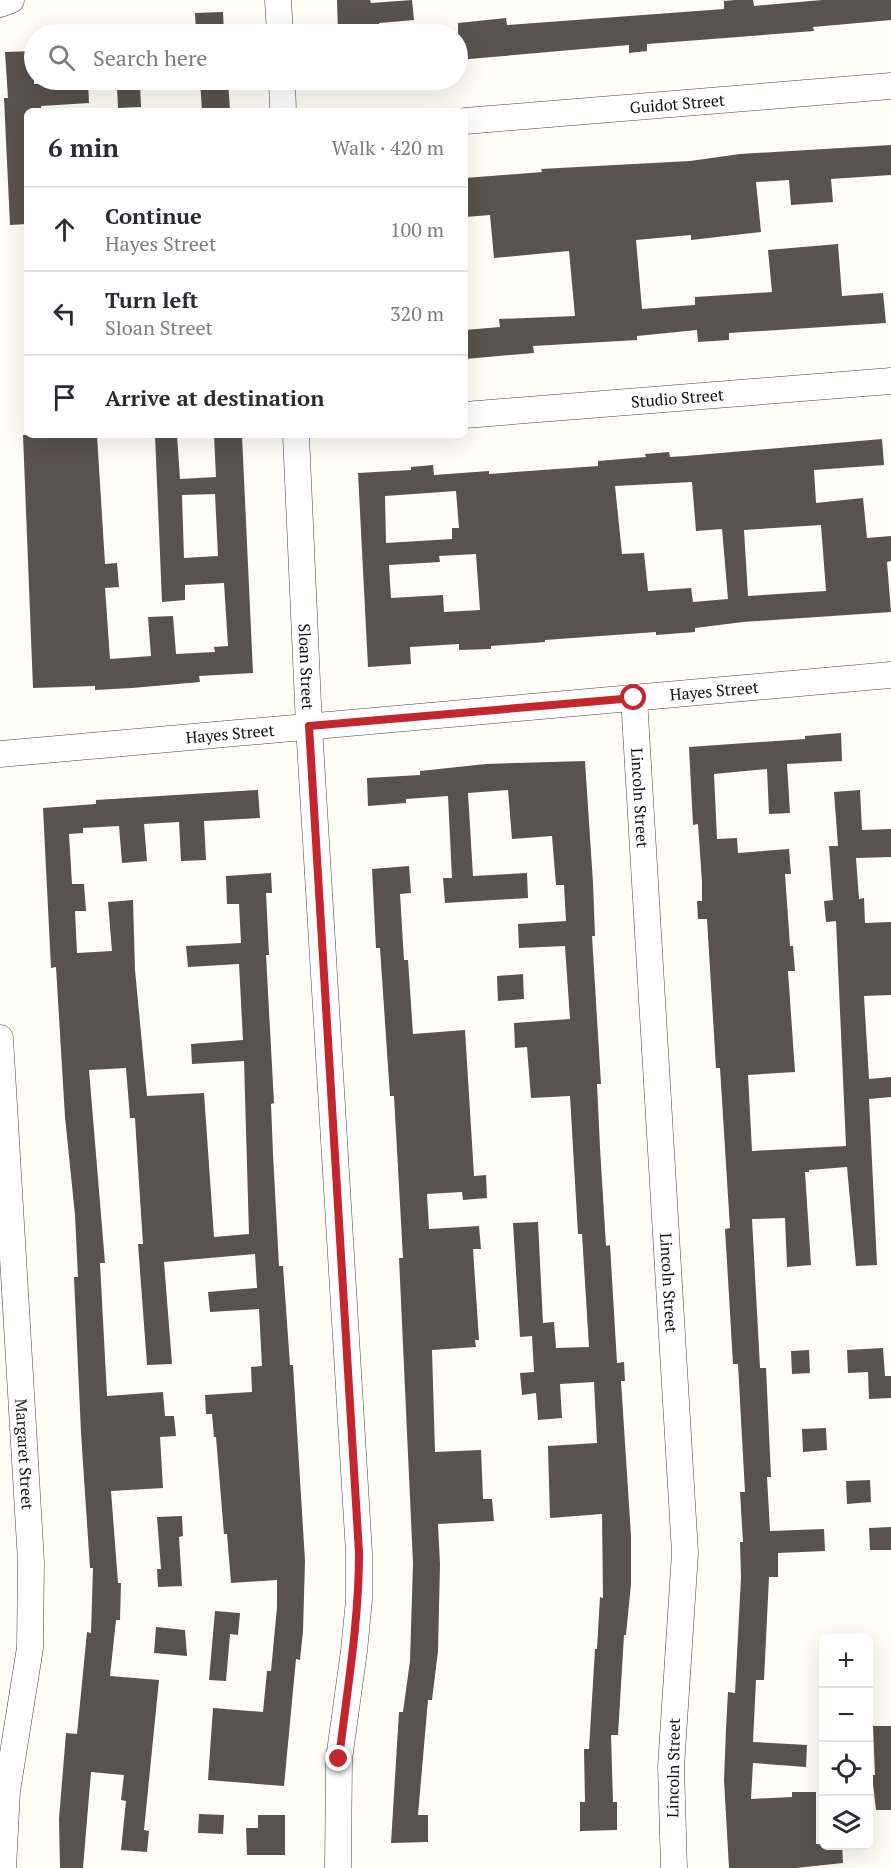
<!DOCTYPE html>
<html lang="en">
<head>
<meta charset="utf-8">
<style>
  :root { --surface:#fff; --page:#f2f2f3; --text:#2b2b33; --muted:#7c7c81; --line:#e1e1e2 }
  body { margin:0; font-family:"PT Serif",serif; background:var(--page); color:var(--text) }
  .controls { position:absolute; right:18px; bottom:18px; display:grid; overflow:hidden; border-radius:9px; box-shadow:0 6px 24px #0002 }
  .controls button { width:54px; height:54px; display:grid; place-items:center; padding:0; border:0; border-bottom:2px solid var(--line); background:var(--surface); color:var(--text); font:30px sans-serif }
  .stop { position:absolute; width:18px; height:18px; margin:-14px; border:4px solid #c4262e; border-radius:50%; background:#fff }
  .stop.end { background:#c4262e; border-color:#fff; box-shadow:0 2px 6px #0008 }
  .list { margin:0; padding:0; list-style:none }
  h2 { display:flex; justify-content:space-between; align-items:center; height:78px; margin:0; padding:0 24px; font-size:26px }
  h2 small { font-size:20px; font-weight:400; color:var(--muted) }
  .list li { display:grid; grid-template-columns:39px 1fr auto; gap:18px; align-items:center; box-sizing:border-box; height:84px; padding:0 24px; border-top:2px solid var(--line) }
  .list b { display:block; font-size:22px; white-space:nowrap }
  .list p { margin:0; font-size:20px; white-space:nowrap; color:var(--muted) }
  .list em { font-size:20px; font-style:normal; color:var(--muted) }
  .icon { flex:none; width:33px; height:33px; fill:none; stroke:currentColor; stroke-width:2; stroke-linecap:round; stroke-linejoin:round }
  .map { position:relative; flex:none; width:891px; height:1868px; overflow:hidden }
  .search { position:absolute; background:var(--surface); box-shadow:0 6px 24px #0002; left:24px; top:24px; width:444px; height:66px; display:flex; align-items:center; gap:15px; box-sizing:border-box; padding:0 21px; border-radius:33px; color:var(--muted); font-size:22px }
  .panel { position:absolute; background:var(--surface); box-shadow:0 6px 24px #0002; left:24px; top:108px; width:444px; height:330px; border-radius:9px }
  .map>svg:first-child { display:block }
</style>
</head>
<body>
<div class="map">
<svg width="891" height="1868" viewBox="0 0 891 1868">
  <rect width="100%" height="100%" fill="#fffdf5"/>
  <!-- building -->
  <g fill="#5a524d" fill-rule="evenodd">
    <path d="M337 0H370L371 3 412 0 414 20 379 23 380 34H338Z"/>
    <path d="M735 0H753L754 6 822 0H891V20L813 27 814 31 647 44V51L629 53V45L458 60V23L506 18 507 25 724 9V1Z"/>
    <path d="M223 12 224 34H196L195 13Z"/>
    <path d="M34 51V84L88 81 89 103 41 106V111H27V224L10 225 4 98H8L5 52Z"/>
    <path d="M200 80H228L230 111H202Z"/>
    <path d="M140 85 141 107 118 108 117 86Z"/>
    <path d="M891 145V175L831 179 833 202 791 205 789 180 756 182 761 232 691 240V235L636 240 642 309 695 305V297L772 292 768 250 838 244 842 296 883 293 886 323 729 333V340L698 342 697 330 637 336V340L533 346 534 353 465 359V330L500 327 499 319 575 316 569 251 494 258 490 215 465 217V178L542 172 541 169 690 161 740 154Z"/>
    <path d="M23 435H97L105 564 117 563 119 587 105 588 110 659 151 656 148 617 173 616 176 654 215 652 214 647 228 646 224 583 185 585V600L162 602 155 435H177L180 479 216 477 214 435H242L253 673 199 676 200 682 132 688 95 690V686L33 688ZM215 494 218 556 184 558 182 495Z"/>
    <path d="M882 439 884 465 814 470 816 503 863 498 867 538 891 536V561L887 562 891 612 743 622 695 628V632L656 635V632L545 640V642L491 646V649L459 650V644L410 647 411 664 368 667 358 473 411 470V467L433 465 434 475 489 471V474L598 466V461L646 457 645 454 669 452 670 457 686 456ZM692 482 696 531 722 529 728 599 693 602 691 588 648 591 644 553 622 554 615 486ZM456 491 459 528H452V539L386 543 385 496ZM821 525 826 591 748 596 744 530ZM476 554 480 610 444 612 443 595 391 598 389 565 440 562 439 556Z"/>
    <path d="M841 733 842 761 787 764 790 813 769 814 767 769 714 774 717 839 737 838 738 853 789 849 791 874H785L790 946H793L795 971H788L795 1072 748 1075 752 1151 846 1146 836 921 826 922 824 901 833 900 829 846H838L834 792 860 790 862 830 891 829V857L856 858 859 899 864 898 865 923 891 922V995L864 996 869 1079 891 1077V1097L869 1099 877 1265 856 1266 847 1167 809 1170V1172H805L811 1265 787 1267 785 1218 752 1219 760 1368H766L771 1477H767L770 1531 824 1529 825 1551 778 1553V1577H769L764 1680H756L753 1742 807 1745 806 1767 753 1763 751 1799 792 1797V1792H816V1844L842 1845 843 1863 796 1868H729L724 1780 726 1729 728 1692 735 1693 741 1577 740 1542H743L740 1492H745L738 1364H733L727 1262 725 1229 730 1228 720 1068H716L707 919H698L697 901H702V882L698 824 693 825 689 747 805 739V736Z"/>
    <path d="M585 761 593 883 595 936H592L601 1084H597L600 1148 606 1246 610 1245 617 1363 624 1362 625 1381H621L631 1536V1584L626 1635H624L618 1735H611L613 1802H617V1830L580 1831V1802H585L584 1749H589L595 1649H597L600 1597 603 1598 602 1514 550 1518 548 1446 597 1443 594 1382 560 1384 562 1418 538 1420 536 1393 522 1395 520 1373 534 1372 532 1336 520 1337 513 1223 538 1222 543 1323 554 1322 556 1348 589 1347 582 1234H578L570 1096 531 1098 527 1047 515 1048 514 1023 570 1019 565 946 519 948 518 924 566 921 564 885H556L552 836 512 839 508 790 468 793 473 876 527 873 528 898 445 903 443 878H452L448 796 406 799V803L368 806 367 778 420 775V771L486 764Z"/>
    <path d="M258 790 260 818 204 821 206 860 181 861 179 822 144 824 147 861 122 863 119 826 83 828V833L69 834 72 884H84L86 911H75L77 953 112 951 108 902 133 900 135 970 147 1096 204 1093 214 1237 249 1234 244 1061 192 1064 191 1044 243 1040 239 964 188 967 186 946 241 943 239 904H227L226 876 271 873 272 893H266L269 955H266L274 1103 271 1104 273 1154 279 1266H283L290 1365H293L305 1561 303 1631 300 1660 296 1659 284 1786 208 1780 213 1708 263 1712 267 1671H271L277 1607V1580L231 1583 227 1534H224L216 1437H214L212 1414H206L205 1395 252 1392 251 1367 262 1366 259 1309 210 1312 208 1292 257 1288 255 1254 164 1262 172 1364 147 1365 138 1244H143L138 1167 135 1118H130L126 1068 89 1070 105 1263H100L107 1396 163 1392 165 1416H174L176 1436 160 1437 163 1488 111 1491 118 1583H121L120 1620H116L110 1676 159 1680 144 1830 149 1831 147 1852 121 1850 126 1801 121 1800 124 1775 91 1772 83 1868H60L59 1819 66 1733 77 1734 87 1632 91 1633 93 1568H90L81 1433 74 1277H78L75 1215 65 1117 56 967 51 968 43 808 96 804V800Z"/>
    <path d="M409 866 411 893 400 894 404 960H408L413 1034 465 1030 474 1176 486 1175 487 1198 463 1200 462 1192 427 1194 429 1229 479 1226 481 1249H473L479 1340H475L476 1347 432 1350 435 1452 481 1450 483 1499H492L494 1521 438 1524 440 1564 438 1651 432 1700H428L418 1815H428V1842L391 1843 399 1712H403L410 1661 413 1563 399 1258H403L394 1096H390L380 948H376L372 869Z"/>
    <path d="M523 974 524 999 498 1001 497 976Z"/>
    <path d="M883 1348 885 1376H891V1398L869 1399 868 1372 848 1373 847 1350Z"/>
    <path d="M809 1350 810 1373 792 1374 791 1351Z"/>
    <path d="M826 1428 827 1450 803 1452 802 1429Z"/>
    <path d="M870 1480 871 1502 847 1504 846 1481Z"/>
    <path d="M182 1516 183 1536 179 1537 182 1586 158 1587 157 1569H161L157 1517Z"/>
    <path d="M891 1527V1550H870L869 1528Z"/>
    <path d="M215 1611 240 1613 238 1635 230 1634 226 1681 209 1680Z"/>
    <path d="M156 1627 185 1630 187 1656 154 1653Z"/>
    <path d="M873 1726H891V1810H876L872 1775H875Z"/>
    <path d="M199 1814 224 1815 223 1834 198 1833Z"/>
    <path d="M258 1815H285V1855H247L246 1828H258Z"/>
  </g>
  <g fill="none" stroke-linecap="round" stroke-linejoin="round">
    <defs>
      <g id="minor">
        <path d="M278 0 280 34"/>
        <path d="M0 4 11 0"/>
        <path d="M282 80 283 111"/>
        <path id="s1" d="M465 121 891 86"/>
        <path id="s2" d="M465 415 891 381"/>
        <path id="s3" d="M296 435 309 726 359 1553V1600L354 1651 339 1759 338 1868"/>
        <path id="s4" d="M634 698 685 1553 671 1767 674 1868"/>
        <path id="s5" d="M0 754 891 675"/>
        <path id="s6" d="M0 1038 31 1562 30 1648 7 1791 3 1868"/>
      </g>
    </defs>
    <!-- minor casing -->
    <use href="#minor" stroke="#444" stroke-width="27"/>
    <!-- minor -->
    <use href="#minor" stroke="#fff" stroke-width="26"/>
  </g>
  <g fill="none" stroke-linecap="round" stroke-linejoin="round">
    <!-- route -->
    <path stroke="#c4262e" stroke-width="8" d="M339 1759C347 1690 359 1623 359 1553L309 726 634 698"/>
  </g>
  <g text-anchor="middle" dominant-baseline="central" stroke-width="6" stroke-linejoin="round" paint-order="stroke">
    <!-- street labels -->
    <g font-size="16" fill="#111" stroke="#fff">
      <text stroke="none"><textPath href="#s1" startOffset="213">Guidot Street</textPath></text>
      <text stroke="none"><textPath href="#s2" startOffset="213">Studio Street</textPath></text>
      <text stroke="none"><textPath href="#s3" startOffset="232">Sloan Street</textPath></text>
      <text stroke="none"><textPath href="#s5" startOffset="717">Hayes Street</textPath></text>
      <text stroke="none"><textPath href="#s5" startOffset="231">Hayes Street</textPath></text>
      <text stroke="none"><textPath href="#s4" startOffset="100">Lincoln Street</textPath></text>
      <text stroke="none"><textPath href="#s4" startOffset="586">Lincoln Street</textPath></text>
      <text stroke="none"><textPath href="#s6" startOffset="417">Margaret Street</textPath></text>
      <text transform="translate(673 1768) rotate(-89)">Lincoln Street</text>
    </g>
  </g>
</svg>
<div class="controls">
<button>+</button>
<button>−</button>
<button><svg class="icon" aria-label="locate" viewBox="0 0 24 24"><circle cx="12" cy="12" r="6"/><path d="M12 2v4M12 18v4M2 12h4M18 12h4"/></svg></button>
<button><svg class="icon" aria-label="layers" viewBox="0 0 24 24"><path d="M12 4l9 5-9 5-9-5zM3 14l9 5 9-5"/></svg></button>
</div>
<div class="stop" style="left:634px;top:698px"></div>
<div class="stop end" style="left:339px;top:1759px"></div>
<div class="search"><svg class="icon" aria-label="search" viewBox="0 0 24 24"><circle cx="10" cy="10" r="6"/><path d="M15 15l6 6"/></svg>Search here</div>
<section class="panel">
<h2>6 min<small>Walk · 420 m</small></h2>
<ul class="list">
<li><svg class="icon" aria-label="ahead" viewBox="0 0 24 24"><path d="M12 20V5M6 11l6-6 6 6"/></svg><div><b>Continue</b><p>Hayes Street</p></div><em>100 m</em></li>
<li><svg class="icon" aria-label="left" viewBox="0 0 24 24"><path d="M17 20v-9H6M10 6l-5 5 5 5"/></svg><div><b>Turn left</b><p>Sloan Street</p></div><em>320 m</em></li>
<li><svg class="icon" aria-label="arrive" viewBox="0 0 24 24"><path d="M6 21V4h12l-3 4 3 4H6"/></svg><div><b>Arrive at destination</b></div></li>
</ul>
</section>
</div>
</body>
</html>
